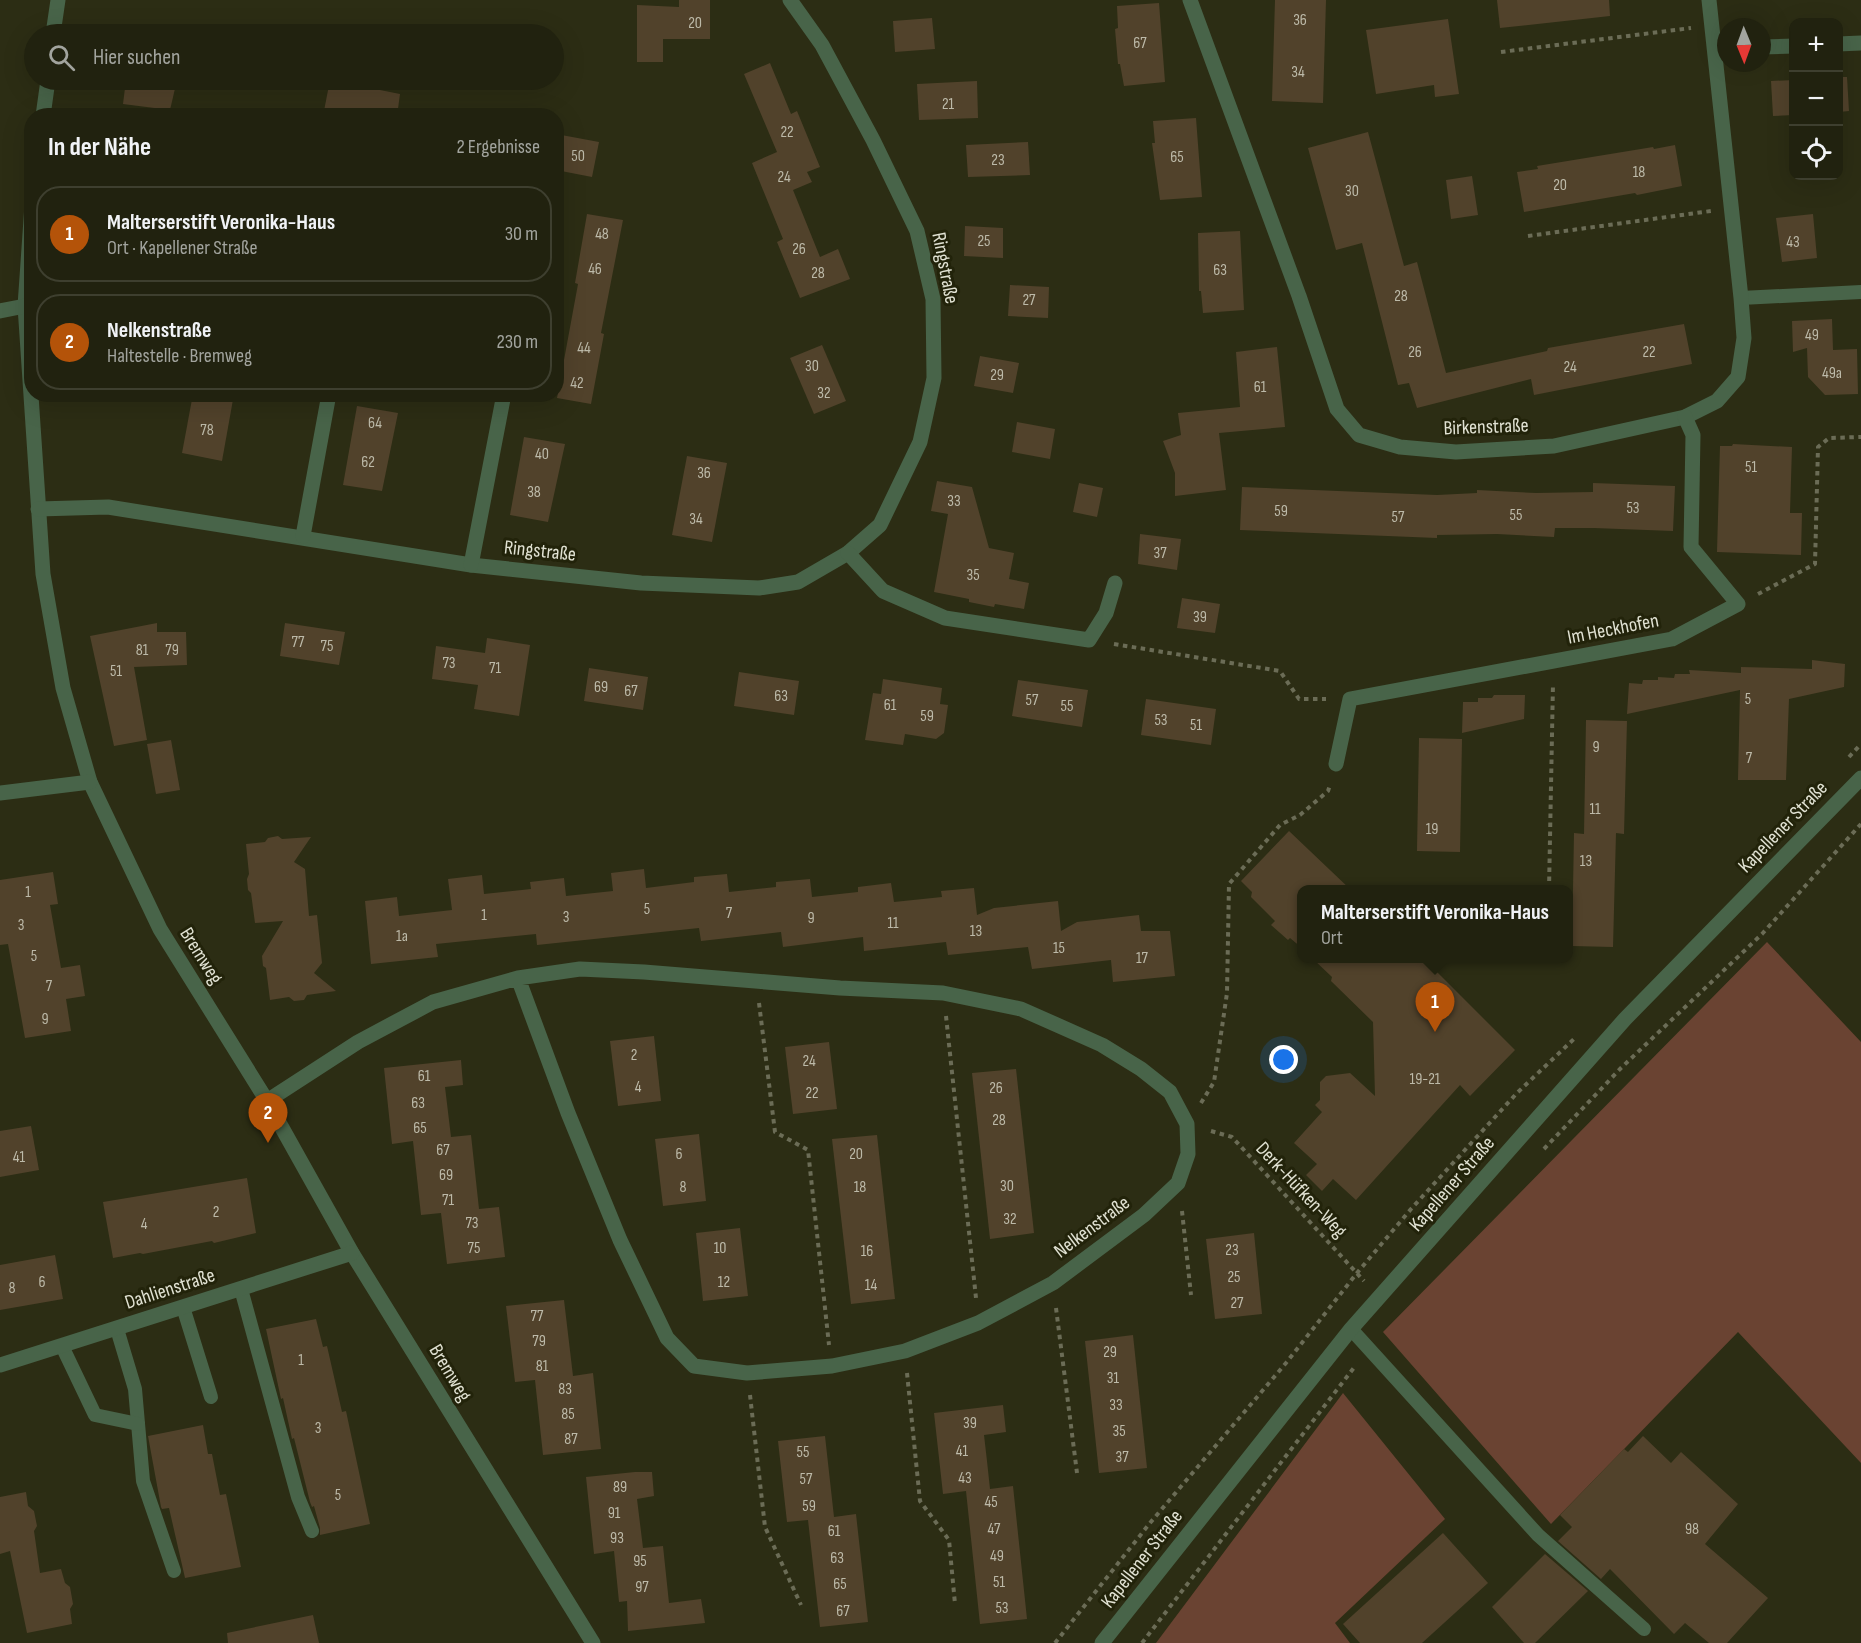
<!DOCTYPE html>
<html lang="de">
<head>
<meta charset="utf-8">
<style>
  :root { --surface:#21220f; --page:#2d2f1d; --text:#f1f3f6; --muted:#a2a49e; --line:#3e3f2f; --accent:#b45309 }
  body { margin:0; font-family:"Sofia Sans Condensed",sans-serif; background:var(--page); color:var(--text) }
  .controls { position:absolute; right:18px; top:18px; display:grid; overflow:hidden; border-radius:12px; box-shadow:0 6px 24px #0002 }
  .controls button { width:54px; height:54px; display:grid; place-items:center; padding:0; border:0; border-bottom:2px solid var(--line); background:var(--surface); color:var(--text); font:30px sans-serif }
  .compass { position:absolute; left:1717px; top:18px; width:54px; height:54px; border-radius:50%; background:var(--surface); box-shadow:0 6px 24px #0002; rotate:179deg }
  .you { position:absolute; left:1284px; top:1060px; width:21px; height:21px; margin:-15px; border:4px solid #fff; border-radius:50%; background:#1a73e8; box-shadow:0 0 0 9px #1a73e833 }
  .badge { display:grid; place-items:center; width:39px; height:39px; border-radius:50%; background:var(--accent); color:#fff; font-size:20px; font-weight:700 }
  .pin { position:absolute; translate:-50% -50px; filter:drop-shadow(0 2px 3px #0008) }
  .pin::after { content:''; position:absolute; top:32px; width:21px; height:18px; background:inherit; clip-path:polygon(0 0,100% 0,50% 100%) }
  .popup { position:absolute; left:1297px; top:885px; width:276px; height:78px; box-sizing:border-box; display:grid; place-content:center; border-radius:12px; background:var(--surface); filter:drop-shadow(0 2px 4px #0005); font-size:20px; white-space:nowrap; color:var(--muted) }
  .popup b { font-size:22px; color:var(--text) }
  .popup::after { content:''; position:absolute; left:50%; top:100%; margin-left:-12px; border:12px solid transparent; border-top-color:var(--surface) }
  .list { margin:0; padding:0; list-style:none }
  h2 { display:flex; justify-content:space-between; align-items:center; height:78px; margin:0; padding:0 24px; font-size:26px }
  h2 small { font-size:20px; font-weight:400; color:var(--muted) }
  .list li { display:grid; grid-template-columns:39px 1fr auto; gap:18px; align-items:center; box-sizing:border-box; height:96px; margin:0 12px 12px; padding:0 12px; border:2px solid var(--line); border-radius:24px }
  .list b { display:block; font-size:22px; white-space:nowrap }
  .list p { margin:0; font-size:20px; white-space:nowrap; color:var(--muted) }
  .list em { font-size:20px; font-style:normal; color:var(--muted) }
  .icon { flex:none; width:33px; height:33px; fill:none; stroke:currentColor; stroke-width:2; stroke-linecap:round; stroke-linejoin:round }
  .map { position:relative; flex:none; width:1861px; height:1643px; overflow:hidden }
  .search { position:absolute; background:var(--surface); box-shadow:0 6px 24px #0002; left:24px; top:24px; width:540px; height:66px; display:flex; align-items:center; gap:15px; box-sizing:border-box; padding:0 21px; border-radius:33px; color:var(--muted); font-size:22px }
  .panel { position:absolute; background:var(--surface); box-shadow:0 6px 24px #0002; left:24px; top:108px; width:540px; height:294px; border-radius:24px }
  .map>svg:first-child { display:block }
</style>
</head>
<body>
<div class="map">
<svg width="1861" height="1643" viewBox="0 0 1861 1643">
  <rect width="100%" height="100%" fill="#2c2d14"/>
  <!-- green -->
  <g fill="#6a4332">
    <path d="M1767 942 1861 1042V1463L1738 1332 1551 1524 1383 1332Z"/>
    <path d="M1343 1393 1445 1519 1335 1623 1350 1643H1156Z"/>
  </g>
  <!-- building -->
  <g fill="#51422b">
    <path d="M679 0H710V39H663V62H637V5L679 7Z"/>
    <path d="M1275 0H1326L1323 103 1272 101Z"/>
    <path d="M1497 0H1609L1610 16 1500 28Z"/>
    <path d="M1159 3 1165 82 1124 86 1120 64H1118L1115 29 1118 28 1117 6Z"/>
    <path d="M932 18 935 49 895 52 893 21Z"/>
    <path d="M1448 19 1459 94 1435 97 1434 85 1376 94 1366 30Z"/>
    <path d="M770 63 791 114 797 111 820 167 807 172 812 182 793 190 820 257 838 249 850 279 800 298 777 242 783 239 752 163 777 152 744 74Z"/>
    <path d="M1839 77H1847L1849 111 1839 112Z"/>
    <path d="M126 80H177L170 110 123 104Z"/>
    <path d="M330 80 400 94 397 116H323Z"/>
    <path d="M1794 80V115L1773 116 1771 81Z"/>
    <path d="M977 81 978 118 919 120 917 84Z"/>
    <path d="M1196 118 1202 197 1160 200 1152 143H1155L1153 121Z"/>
    <path d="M1368 132 1404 266 1417 262 1446 373 1547 351 1548 348 1684 324 1692 364 1534 395 1531 379 1417 408 1409 383 1398 385 1362 243 1336 250 1308 148Z"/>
    <path d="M556 134 599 142 592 177 556 170Z"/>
    <path d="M1028 142 1030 175 968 177 966 145Z"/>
    <path d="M1675 145 1682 186 1637 195 1635 193 1524 212 1517 172 1538 169 1537 166 1653 147 1654 149Z"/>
    <path d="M1472 176 1478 215 1451 219 1446 180Z"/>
    <path d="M587 214 623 220 601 333 604 334 591 404 557 398 578 284 575 283Z"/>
    <path d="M1813 214 1817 258 1782 262 1776 218Z"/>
    <path d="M965 226 1003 228V258L964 256Z"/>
    <path d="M1240 231 1244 310 1203 313 1201 291H1199L1198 233Z"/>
    <path d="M1010 285 1049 287 1048 318 1008 316Z"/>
    <path d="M1832 319 1833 350 1857 349 1858 394 1825 395 1808 377 1807 348 1793 352 1792 321Z"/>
    <path d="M822 345 846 401 814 414 790 358Z"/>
    <path d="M1277 347 1285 427 1219 433 1226 490 1175 496V473L1163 441 1181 435 1178 413 1240 407 1236 352Z"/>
    <path d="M980 356 1019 363 1013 393 974 386Z"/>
    <path d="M193 394H234L222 461 182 453Z"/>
    <path d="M357 406 398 413 382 491 343 485Z"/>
    <path d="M1017 422 1055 429 1050 459 1012 452Z"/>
    <path d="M524 437 565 444 548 522 510 515Z"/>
    <path d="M1733 444 1792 447 1790 513H1802L1801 555 1717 552 1720 446H1732Z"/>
    <path d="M687 456 727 463 712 542 672 535Z"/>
    <path d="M937 481 972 487 989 548 1014 553 1009 579 1029 583 1024 609 995 604 994 607 969 602V599L934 592 948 514 931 511Z"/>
    <path d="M1079 483 1103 488 1097 517 1073 512Z"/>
    <path d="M1593 483 1675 486 1673 531 1594 528H1555L1554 537 1497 534 1437 535V538L1240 530 1242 487 1437 495 1477 493V490L1536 493 1593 492Z"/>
    <path d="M1140 534 1181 539 1177 570 1138 564Z"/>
    <path d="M1182 598 1220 604 1215 633 1177 628Z"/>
    <path d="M157 623V632H186L187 665 134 667 147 740 114 746 90 636Z"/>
    <path d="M285 623 345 632 339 665 280 656Z"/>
    <path d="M487 638 530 645 519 716 474 709 478 685 432 679 436 646 485 653Z"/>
    <path d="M1812 660 1845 664 1844 687 1789 699 1786 780H1738L1740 690 1627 714 1629 683 1642 684 1643 680H1658V677L1674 678 1675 674H1690L1689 670 1741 673V667L1812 669Z"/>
    <path d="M589 668 648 677 643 710 584 701Z"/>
    <path d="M739 672 799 681 794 715 734 706Z"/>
    <path d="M883 679 942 688 940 704 948 705 944 733 936 739 905 734 903 745 865 740 873 693 881 694Z"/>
    <path d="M1018 680 1088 690 1082 727 1012 716Z"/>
    <path d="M1494 695H1525L1524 719 1462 733 1463 702H1478V698H1492Z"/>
    <path d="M1146 699 1216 709 1211 745 1141 735Z"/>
    <path d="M1586 720 1627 721 1624 834 1616 833 1613 947 1572 946 1574 833 1584 834Z"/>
    <path d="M1419 738 1462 739 1460 852 1417 851Z"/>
    <path d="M171 740 180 790 156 794 147 744Z"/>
    <path d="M1289 831 1351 890H1302V948L1290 938 1288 940 1271 925 1275 921 1251 897 1252 892 1241 881Z"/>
    <path d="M278 836 282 839 311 837 294 862 305 869 309 916 317 915 322 963 314 973 336 991 307 995 304 1000 294 1001 289 997 270 1000 266 968 263 966 262 956 283 921 255 923 251 893 248 890 247 879 249 874 246 844 265 842 268 838Z"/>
    <path d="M644 869 646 888 694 882V877L727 874 729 892 776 887V882L810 879 812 897 858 892V887L891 883 894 902 942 897 941 891 974 888 977 915 994 908 1058 901 1061 931 1077 922 1139 915 1141 931H1170L1175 976 1113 982 1111 960 1032 969 1028 947 948 955 946 942 864 951 863 937 783 947 781 932 701 941 699 928 537 945 536 934 436 944 438 957 371 964 365 901 397 897 399 916 452 910 448 879 482 875 484 894 531 889 530 882 564 878 566 896 613 891 611 873Z"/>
    <path d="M53 872 58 904 50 905 61 968 80 965 85 996 66 999 71 1031 25 1038 8 944 0 945V880Z"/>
    <path d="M1312 958H1423L1515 1050 1470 1096 1460 1085 1356 1200 1333 1179 1322 1191 1306 1175 1317 1164 1294 1143 1322 1112 1315 1105 1320 1100V1082L1326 1076 1350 1073 1375 1096 1373 1022 1331 981 1332 977Z"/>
    <path d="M654 1036 661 1101 618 1106 610 1041Z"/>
    <path d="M829 1042 837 1109 793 1114 785 1047Z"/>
    <path d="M461 1060 463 1085 445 1087 451 1137 471 1135 479 1209 499 1207 505 1257 447 1264 441 1213 421 1215 413 1141 392 1144 384 1068Z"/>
    <path d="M1016 1069 1034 1233 990 1239 972 1073Z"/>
    <path d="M31 1126 39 1170 0 1177V1131Z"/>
    <path d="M699 1134 706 1201 663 1206 655 1139Z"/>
    <path d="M877 1135 895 1299 851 1304 832 1139Z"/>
    <path d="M247 1178 256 1233 214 1243 212 1241 143 1254 140 1253 113 1258 103 1202Z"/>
    <path d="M740 1228 748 1296 703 1301 696 1233Z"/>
    <path d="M1254 1233 1262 1314 1215 1319 1206 1239Z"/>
    <path d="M55 1255 63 1299 0 1310V1265Z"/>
    <path d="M564 1300 573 1376 593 1373 601 1449 543 1455 535 1380 515 1382 506 1306Z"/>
    <path d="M316 1319 323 1347 327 1346 342 1412 346 1411 370 1524 320 1535V1528L314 1506 312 1507 310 1502 294 1438 292 1439 283 1398 281 1399 266 1329Z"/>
    <path d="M1133 1335 1147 1468 1099 1473 1085 1341Z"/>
    <path d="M1003 1405 1006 1432 984 1435 987 1461 990 1489 1013 1486 1027 1619 980 1624 966 1491 943 1494 934 1413Z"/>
    <path d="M203 1425 208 1454H212L220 1495 226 1494 241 1567 185 1578 169 1508 162 1509 161 1507 148 1436Z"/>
    <path d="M825 1436 834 1517 856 1514 868 1622 820 1627 808 1520 787 1522 778 1441Z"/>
    <path d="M1643 1436 1671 1463 1681 1452 1738 1504 1705 1544 1768 1598 1727 1643H1709L1685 1623 1674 1634 1610 1569 1601 1579 1558 1541 1572 1527 1560 1515 1624 1449 1628 1452Z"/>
    <path d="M635 1472H652L654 1496 637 1499 643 1548 663 1546 669 1603 701 1599 705 1623 628 1631 627 1601 619 1602 614 1551 594 1554 586 1477Z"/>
    <path d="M26 1492 28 1506 34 1511 37 1526 34 1531 40 1573 61 1569 65 1583 70 1587 73 1604 70 1609 72 1624 27 1633 10 1551 0 1554V1497Z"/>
    <path d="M1443 1533 1488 1583 1422 1643H1360L1343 1624Z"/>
    <path d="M1545 1554 1588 1591 1535 1643H1524L1492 1607Z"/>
    <path d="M313 1615 319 1643H228L227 1633Z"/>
  </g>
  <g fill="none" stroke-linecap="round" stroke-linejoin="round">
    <!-- path -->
    <g stroke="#6b6c56" stroke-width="4" stroke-dasharray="4.5 4.5" stroke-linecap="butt">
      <path d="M1501 52 1691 28"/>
      <path d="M1528 236 1711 211"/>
      <path d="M1758 594 1815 564 1818 447 1829 438 1861 437"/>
      <path d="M1114 644 1280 671 1299 699H1326"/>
      <path d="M1849 757 1861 744"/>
      <path d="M1549 890 1553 683"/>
      <path d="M759 1003 775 1132 808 1150 829 1345"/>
      <path d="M946 1016 976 1298"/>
      <path d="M1201 1103 1214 1082 1227 993 1229 884 1280 825 1300 815 1328 791 1330 785"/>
      <path d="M1211 1131 1232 1137 1364 1281"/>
      <path d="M1544 1149 1621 1068 1762 934 1861 824"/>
      <path d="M1182 1211 1191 1295"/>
      <path d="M1056 1308 1077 1473"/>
      <path d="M907 1373 920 1501 949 1540 955 1604"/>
      <path d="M750 1395 765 1527 801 1605"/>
      <path d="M1055 1643 1150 1523 1286 1363 1357 1273 1411 1209 1517 1093 1576 1037"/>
      <path d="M1142 1643 1356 1365"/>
    </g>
    <!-- lane -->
    <g stroke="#486449" stroke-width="14">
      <path d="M1741 298 1861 292"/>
      <path d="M241 1289 298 1497 312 1531"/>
      <path d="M183 1307 211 1397"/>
      <path d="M117 1329 135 1389 143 1481 174 1571"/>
      <path d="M1351 1329 1538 1535 1644 1629"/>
      <path d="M62 1346 95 1415 138 1424"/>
    </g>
    <!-- street -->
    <g stroke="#486449" stroke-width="15">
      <path d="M1190 0 1299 296 1337 409 1359 435 1400 447 1456 452 1554 446 1685 417 1717 401 1738 377 1744 338 1741 298 1709 0"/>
      <path d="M53 34 58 0"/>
      <path d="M1838 44 1861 43"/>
      <path d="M1762 47 1794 46"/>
      <path d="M43 116 48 80"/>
      <path d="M32 205 25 306 43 574 63 688 90 782 160 929 267 1101 352 1253 593 1643"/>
      <path d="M0 311 25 306"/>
      <path d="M38 509 108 507 471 565 641 583 759 588 798 582 848 553 880 525 920 442 934 378 933 299 917 231 873 140 822 45 790 0"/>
      <path d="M303 536 329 394"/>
      <path d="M848 553 883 591 945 618 1089 640 1106 613 1115 583"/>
      <path d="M471 565 504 394"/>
      <path d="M1336 764 1350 699 1672 639 1738 604 1691 547 1693 435 1685 417"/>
      <path d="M0 793 90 782"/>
      <path d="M267 1101 358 1042 433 1002 518 978 580 969 644 972 840 988 943 993 1021 1009 1102 1045 1141 1069 1170 1092 1187 1124 1188 1154 1178 1183 1144 1215 1053 1283 978 1323 905 1351 832 1366 747 1373 694 1366 667 1338 620 1240 568 1113 518 978"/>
      <path d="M0 1365 352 1253"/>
      <path d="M1102 1643 1351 1329 1625 1019 1861 778"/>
    </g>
  </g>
  <g text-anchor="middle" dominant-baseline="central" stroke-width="6" stroke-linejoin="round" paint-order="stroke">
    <!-- number labels -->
    <g font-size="16" fill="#bdbaa9">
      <text x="1300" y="20">36</text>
      <text x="695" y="23">20</text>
      <text x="1140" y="43">67</text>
      <text x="1298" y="72">34</text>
      <text x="948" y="104">21</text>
      <text x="787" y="132">22</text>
      <text x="578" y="156">50</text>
      <text x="1177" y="157">65</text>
      <text x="998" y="160">23</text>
      <text x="1639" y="172">18</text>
      <text x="784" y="177">24</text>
      <text x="1560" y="185">20</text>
      <text x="1352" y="191">30</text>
      <text x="602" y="234">48</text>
      <text x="984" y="241">25</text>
      <text x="1793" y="242">43</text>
      <text x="799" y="249">26</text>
      <text x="595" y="269">46</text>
      <text x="1220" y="270">63</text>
      <text x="818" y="273">28</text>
      <text x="1401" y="296">28</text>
      <text x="1029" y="300">27</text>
      <text x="1812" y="335">49</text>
      <text x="584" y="348">44</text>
      <text x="1415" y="352">26</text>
      <text x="1649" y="352">22</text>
      <text x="812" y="366">30</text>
      <text x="1570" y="367">24</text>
      <text x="1832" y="373">49a</text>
      <text x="997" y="375">29</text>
      <text x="577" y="383">42</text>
      <text x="1260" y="387">61</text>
      <text x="824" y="393">32</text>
      <text x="375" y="423">64</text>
      <text x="207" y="430">78</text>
      <text x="542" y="454">40</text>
      <text x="368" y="462">62</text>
      <text x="1751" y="467">51</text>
      <text x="704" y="473">36</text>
      <text x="534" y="492">38</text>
      <text x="954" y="501">33</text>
      <text x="1633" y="508">53</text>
      <text x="1281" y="511">59</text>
      <text x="1516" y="515">55</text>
      <text x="1398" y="517">57</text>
      <text x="696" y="519">34</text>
      <text x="1160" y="553">37</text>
      <text x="973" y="575">35</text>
      <text x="1200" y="617">39</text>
      <text x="298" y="642">77</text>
      <text x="327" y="646">75</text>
      <text x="142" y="650">81</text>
      <text x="172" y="650">79</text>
      <text x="449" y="663">73</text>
      <text x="495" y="668">71</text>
      <text x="116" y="671">51</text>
      <text x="601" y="687">69</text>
      <text x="631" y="691">67</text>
      <text x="781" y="696">63</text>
      <text x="1748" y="699">5</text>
      <text x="1032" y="700">57</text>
      <text x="890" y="705">61</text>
      <text x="1067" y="706">55</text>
      <text x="927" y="716">59</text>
      <text x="1161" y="720">53</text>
      <text x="1196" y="725">51</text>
      <text x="1596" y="747">9</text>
      <text x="1749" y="758">7</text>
      <text x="1595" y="809">11</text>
      <text x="1432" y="829">19</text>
      <text x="1586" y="861">13</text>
      <text x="28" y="892">1</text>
      <text x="647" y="909">5</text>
      <text x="729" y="913">7</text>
      <text x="484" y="915">1</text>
      <text x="566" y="917">3</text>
      <text x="811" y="918">9</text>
      <text x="893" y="923">11</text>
      <text x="21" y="925">3</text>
      <text x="976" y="931">13</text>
      <text x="402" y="936">1a</text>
      <text x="1059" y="948">15</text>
      <text x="34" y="956">5</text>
      <text x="1142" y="958">17</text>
      <text x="49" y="986">7</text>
      <text x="45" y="1019">9</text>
      <text x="634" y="1055">2</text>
      <text x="809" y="1061">24</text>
      <text x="424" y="1076">61</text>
      <text x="1425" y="1079">19-21</text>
      <text x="638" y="1087">4</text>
      <text x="996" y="1088">26</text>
      <text x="812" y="1093">22</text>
      <text x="418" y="1103">63</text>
      <text x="999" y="1120">28</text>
      <text x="420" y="1128">65</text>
      <text x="443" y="1150">67</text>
      <text x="679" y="1154">6</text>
      <text x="856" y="1154">20</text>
      <text x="19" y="1157">41</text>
      <text x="446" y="1175">69</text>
      <text x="1007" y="1186">30</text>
      <text x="683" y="1187">8</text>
      <text x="860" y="1187">18</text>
      <text x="448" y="1200">71</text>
      <text x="216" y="1212">2</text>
      <text x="1010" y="1219">32</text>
      <text x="472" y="1223">73</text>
      <text x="144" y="1224">4</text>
      <text x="474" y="1248">75</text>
      <text x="720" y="1248">10</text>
      <text x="1232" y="1250">23</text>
      <text x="867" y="1251">16</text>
      <text x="1234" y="1277">25</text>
      <text x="42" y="1282">6</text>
      <text x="724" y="1282">12</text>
      <text x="871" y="1285">14</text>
      <text x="12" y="1288">8</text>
      <text x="1237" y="1303">27</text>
      <text x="537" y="1316">77</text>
      <text x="539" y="1341">79</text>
      <text x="1110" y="1352">29</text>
      <text x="301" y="1360">1</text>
      <text x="542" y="1366">81</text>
      <text x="1113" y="1378">31</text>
      <text x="565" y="1389">83</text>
      <text x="1116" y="1405">33</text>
      <text x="568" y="1414">85</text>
      <text x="970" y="1423">39</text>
      <text x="318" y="1428">3</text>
      <text x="1119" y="1431">35</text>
      <text x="571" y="1439">87</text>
      <text x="962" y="1451">41</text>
      <text x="803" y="1452">55</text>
      <text x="1122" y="1457">37</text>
      <text x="965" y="1478">43</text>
      <text x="806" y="1479">57</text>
      <text x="620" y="1487">89</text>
      <text x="338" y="1495">5</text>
      <text x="991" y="1502">45</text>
      <text x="809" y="1506">59</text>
      <text x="614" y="1513">91</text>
      <text x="994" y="1529">47</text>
      <text x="1692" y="1529">98</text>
      <text x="834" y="1531">61</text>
      <text x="617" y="1538">93</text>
      <text x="997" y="1556">49</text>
      <text x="837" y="1558">63</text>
      <text x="640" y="1561">95</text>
      <text x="999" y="1582">51</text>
      <text x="840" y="1584">65</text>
      <text x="642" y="1587">97</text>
      <text x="1002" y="1608">53</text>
      <text x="843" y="1611">67</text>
    </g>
    <!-- street labels -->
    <g font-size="20" fill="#e1e2d3" stroke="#22230a">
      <text transform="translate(945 268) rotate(79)">Ringstraße</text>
      <text transform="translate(1486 427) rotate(-2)">Birkenstraße</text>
      <text transform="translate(540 551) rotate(6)">Ringstraße</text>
      <text transform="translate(1613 629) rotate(-11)">Im Heckhofen</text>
      <text transform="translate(1783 827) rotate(-46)">Kapellener Straße</text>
      <text transform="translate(201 956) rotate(58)">Bremweg</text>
      <text transform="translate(1452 1184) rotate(-49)">Kapellener Straße</text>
      <text transform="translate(1301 1190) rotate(47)">Derk-Hüfken-Weg</text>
      <text transform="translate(1092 1227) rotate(-37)">Nelkenstraße</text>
      <text transform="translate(170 1289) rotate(-18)">Dahlienstraße</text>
      <text transform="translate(450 1373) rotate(59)">Bremweg</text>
      <text transform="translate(1142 1559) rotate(-52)">Kapellener Straße</text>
    </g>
  </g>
</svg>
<div class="controls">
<button>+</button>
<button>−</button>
<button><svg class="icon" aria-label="locate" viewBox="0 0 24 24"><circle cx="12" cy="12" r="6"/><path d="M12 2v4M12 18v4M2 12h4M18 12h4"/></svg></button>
</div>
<svg class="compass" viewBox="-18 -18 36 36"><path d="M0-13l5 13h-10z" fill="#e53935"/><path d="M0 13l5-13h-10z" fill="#a2a49e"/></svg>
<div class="you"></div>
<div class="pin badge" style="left:1435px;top:1032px">1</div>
<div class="popup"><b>Malterserstift Veronika-Haus</b>Ort</div>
<div class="pin badge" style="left:268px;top:1143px">2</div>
<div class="search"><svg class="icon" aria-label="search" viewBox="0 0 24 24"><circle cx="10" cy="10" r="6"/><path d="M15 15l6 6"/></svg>Hier suchen</div>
<section class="panel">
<h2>In der Nähe<small>2 Ergebnisse</small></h2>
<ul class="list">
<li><span class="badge">1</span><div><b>Malterserstift Veronika-Haus</b><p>Ort · Kapellener Straße</p></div><em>30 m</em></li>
<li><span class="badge">2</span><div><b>Nelkenstraße</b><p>Haltestelle · Bremweg</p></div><em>230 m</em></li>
</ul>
</section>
</div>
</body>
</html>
